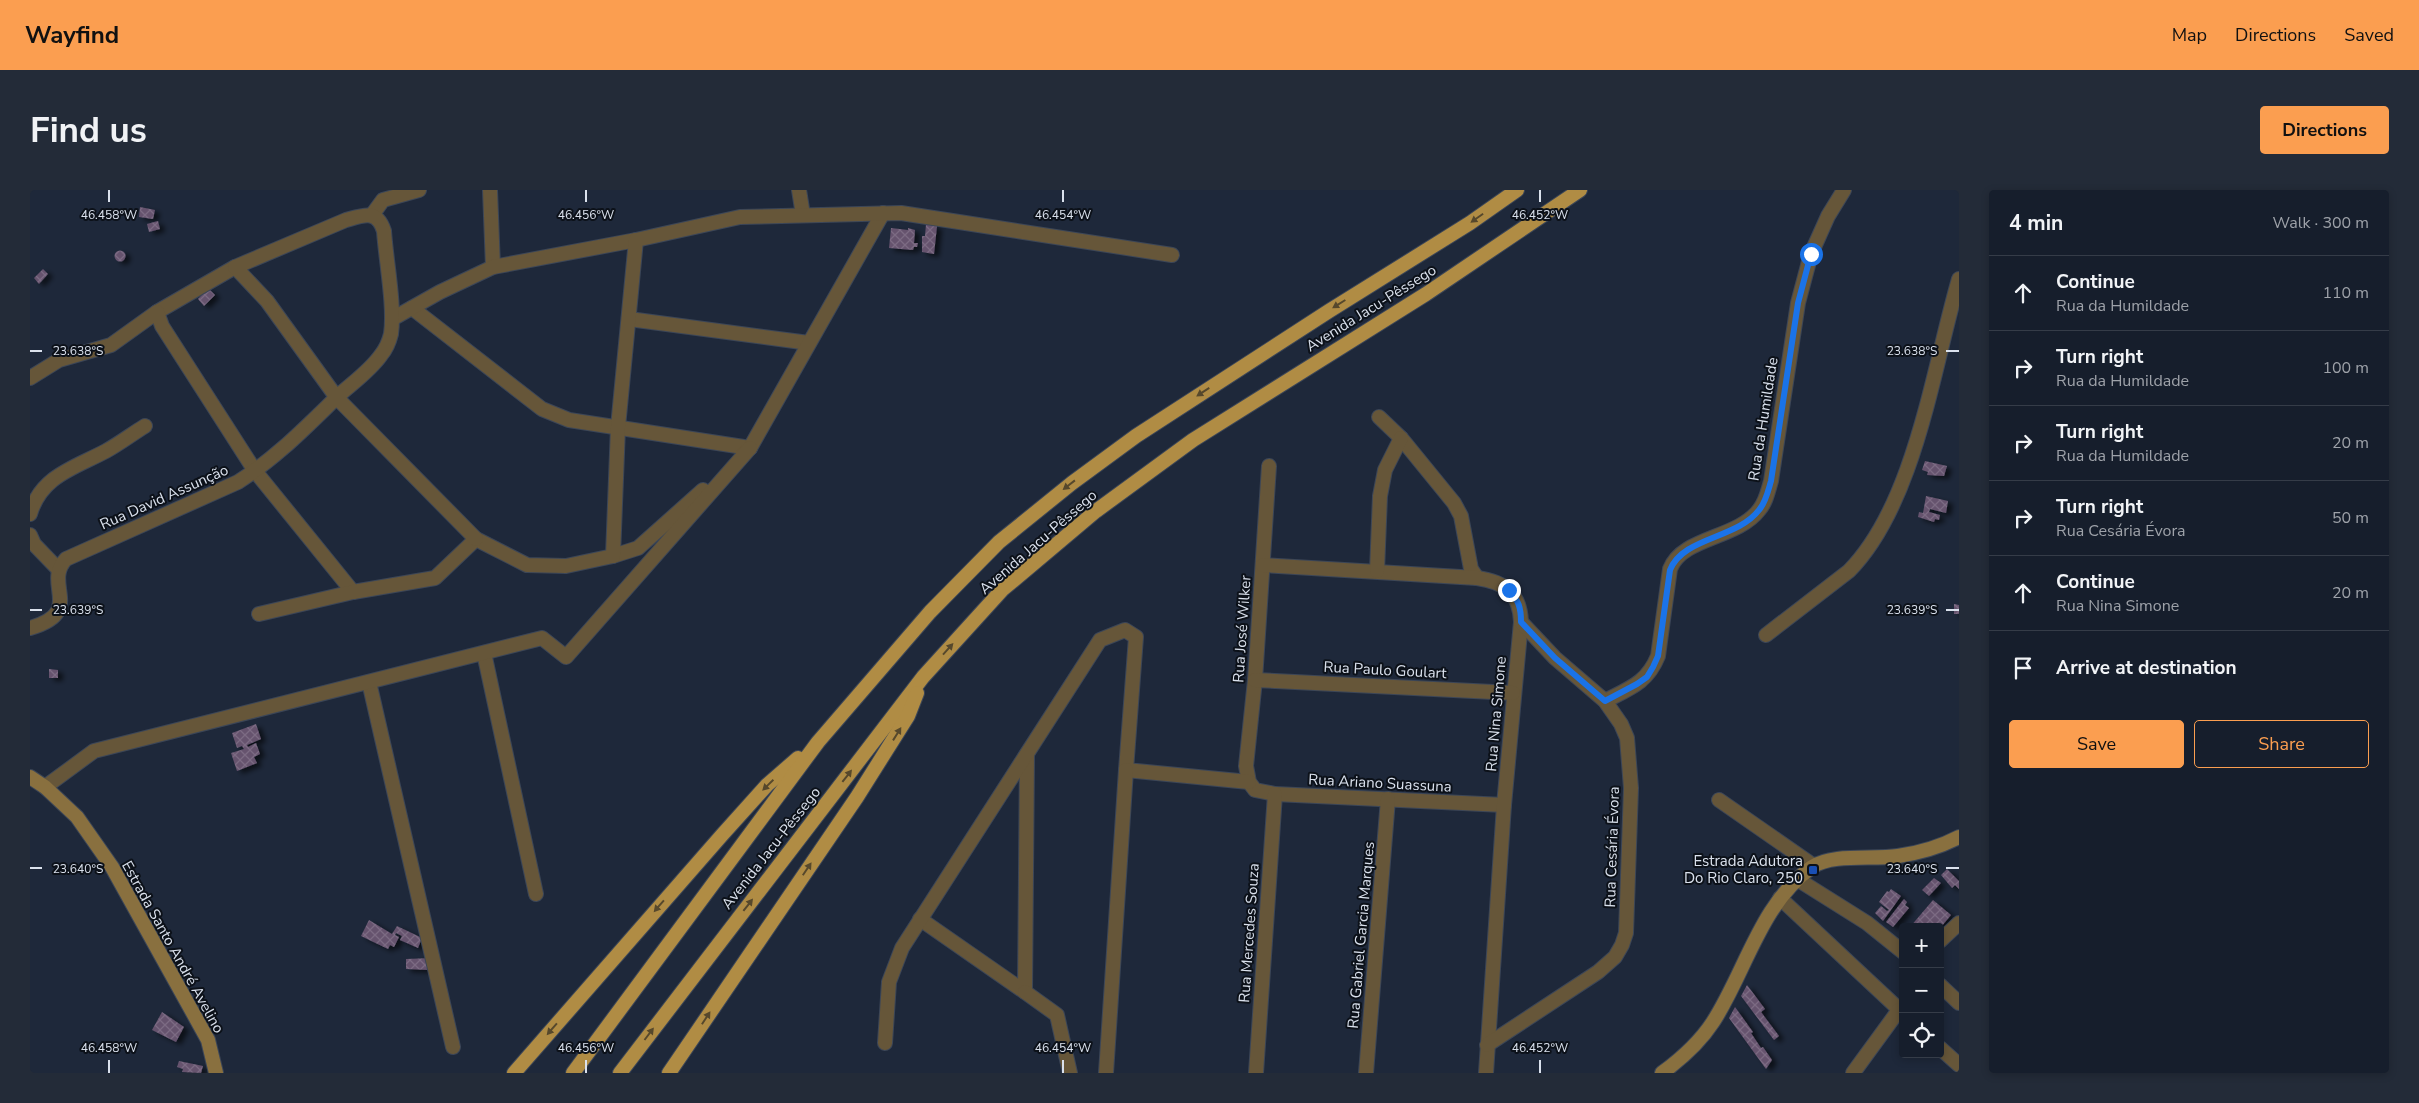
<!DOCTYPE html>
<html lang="en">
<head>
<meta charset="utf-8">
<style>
  :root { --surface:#161e2c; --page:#232b38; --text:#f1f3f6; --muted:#9ea2a9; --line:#353c48; --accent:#fb9e50 }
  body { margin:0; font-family:"Nunito Sans",sans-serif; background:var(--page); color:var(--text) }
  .controls { position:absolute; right:15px; bottom:15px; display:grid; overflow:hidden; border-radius:5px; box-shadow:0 2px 8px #0003 }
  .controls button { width:45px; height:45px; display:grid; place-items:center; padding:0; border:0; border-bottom:1px solid var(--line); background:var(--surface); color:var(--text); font:25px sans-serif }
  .stop { position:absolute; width:15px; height:15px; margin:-11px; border:4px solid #1a73e8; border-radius:50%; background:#fff }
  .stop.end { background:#1a73e8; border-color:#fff; box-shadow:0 1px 5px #0008 }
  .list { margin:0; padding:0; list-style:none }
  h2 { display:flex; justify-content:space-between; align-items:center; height:65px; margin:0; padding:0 20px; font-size:21px }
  h2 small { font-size:16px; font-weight:400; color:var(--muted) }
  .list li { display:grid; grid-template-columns:32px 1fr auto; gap:15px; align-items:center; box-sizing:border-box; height:75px; padding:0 20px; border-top:1px solid var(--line) }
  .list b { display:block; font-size:19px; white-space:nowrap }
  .list p { margin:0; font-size:16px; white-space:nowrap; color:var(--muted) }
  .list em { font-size:16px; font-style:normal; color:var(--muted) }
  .actions { display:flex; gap:10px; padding:15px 20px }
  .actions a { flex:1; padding:11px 0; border:1px solid var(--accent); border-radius:5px; text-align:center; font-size:18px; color:var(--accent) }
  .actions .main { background:var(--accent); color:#111 }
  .icon { flex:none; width:28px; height:28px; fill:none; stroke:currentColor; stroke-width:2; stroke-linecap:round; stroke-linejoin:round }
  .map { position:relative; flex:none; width:1929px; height:883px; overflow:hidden; border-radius:5px }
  header { display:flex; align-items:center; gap:30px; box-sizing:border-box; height:70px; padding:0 25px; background:var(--accent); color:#111 }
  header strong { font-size:24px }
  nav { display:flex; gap:28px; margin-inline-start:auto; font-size:18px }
  .intro { display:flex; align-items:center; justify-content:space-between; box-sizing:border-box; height:120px; padding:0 30px }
  h1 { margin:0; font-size:35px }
  .button { padding:12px 22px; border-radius:5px; background:var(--accent); color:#111; font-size:18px; font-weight:700 }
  main { display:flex; gap:30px; padding:0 30px }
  aside { flex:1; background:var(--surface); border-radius:5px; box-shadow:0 2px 8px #0003 }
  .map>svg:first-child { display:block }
</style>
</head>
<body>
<header>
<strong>Wayfind</strong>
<nav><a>Map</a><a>Directions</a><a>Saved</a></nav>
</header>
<div class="intro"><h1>Find us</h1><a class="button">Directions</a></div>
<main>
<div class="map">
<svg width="1929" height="883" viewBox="0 0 1929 883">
  <defs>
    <pattern id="building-cross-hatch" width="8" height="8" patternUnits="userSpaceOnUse" patternTransform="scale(1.25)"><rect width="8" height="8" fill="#66536e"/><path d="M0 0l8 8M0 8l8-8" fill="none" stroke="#7b6b83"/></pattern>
    <filter id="shadow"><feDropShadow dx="5" dy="3" stdDeviation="2.5" flood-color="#0009"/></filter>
  </defs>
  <rect width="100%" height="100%" fill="#1e283a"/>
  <!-- building -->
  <g fill="url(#building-cross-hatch)" filter="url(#shadow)">
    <path d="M110 17 125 20 123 29 109 27Z"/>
    <path d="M128 31 130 39 119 42 117 34Z"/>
    <path d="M896 34 907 36 904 64 892 62V46H895Z"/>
    <path d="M861 38 878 40V38L885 40 884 53H888L887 57H884L883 60 859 58Z"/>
    <circle cx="90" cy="66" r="5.5"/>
    <path d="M13 79 18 84 9 94 4 88Z"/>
    <path d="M178 98 185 105 174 116 168 109Z"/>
    <path d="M1895 271 1917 276 1914 286 1897 285 1898 282 1892 280Z"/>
    <path d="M1896 306 1918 311 1916 323 1900 319 1899 322 1910 325 1909 330 1905 329 1904 332 1888 327 1889 322 1893 323Z"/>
    <path d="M1924 414 1929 415V424H1924Z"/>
    <path d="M19 479 28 480V488H19Z"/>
    <path d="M226 534 231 549 217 555 218 557 226 553 230 564 224 567 227 573 207 581 201 563 214 559 212 556 207 558 202 543Z"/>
    <path d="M1917 679 1929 691V699L1925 695 1922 698 1911 685Z"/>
    <path d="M1904 688 1911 693 1899 706 1892 700Z"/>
    <path d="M1861 699 1871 706 1853 731 1845 723 1851 716 1857 721 1859 720 1849 712 1857 701 1859 702Z"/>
    <path d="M1874 709 1877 712 1875 715 1879 718 1863 737 1856 732Z"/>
    <path d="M1903 710 1921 725 1911 737H1880Z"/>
    <path d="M339 730 362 744 367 736 392 748 388 758 370 750 372 746 366 743 365 745 369 747 364 757 360 755 358 759 331 746Z"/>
    <path d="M402 768 399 780 376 779V769Z"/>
    <path d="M1717 795 1735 819 1731 822 1749 846 1744 850 1711 806Z"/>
    <path d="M1705 817 1723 842 1721 843 1731 858 1733 857 1742 870 1736 879 1699 828Z"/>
    <path d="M132 822 154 837 146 852 122 840Z"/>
    <path d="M149 871 173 876 171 883 152 882 153 879 147 877Z"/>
  </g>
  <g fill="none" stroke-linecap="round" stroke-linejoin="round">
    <defs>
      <g id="minor">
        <path d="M460 0 463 77"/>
        <path d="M769 0 773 25"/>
        <path d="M342 25 353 10 389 0"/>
        <path d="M382 118 512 219 539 230 720 258"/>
        <path d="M127 122 205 77"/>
        <path d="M362 129 410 102 463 77 606 50"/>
        <path d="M599 129 779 153"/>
        <path d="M0 188 29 170 81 155 127 122 132 136 225 281 323 402"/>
        <path d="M1349 227 1371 248 1424 313 1431 326 1441 379 1447 388"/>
        <path d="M713 264 720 258 853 23"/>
        <path d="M1239 276 1225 490 1216 576 1219 592 1225 600 1245 604 1474 615"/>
        <path d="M0 324C11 286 44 278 76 261 89 254 102 244 115 236"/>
        <path d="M0 345 4 354 29 380"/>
        <path d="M583 366 608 358 673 300"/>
        <path d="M1233 375 1447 388C1475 392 1490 403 1491 432L1474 615 1456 883"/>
        <path d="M1347 381 1350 306 1355 280 1371 248"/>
        <path d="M229 424 323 402 405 388 446 349 497 375 536 376 583 366 588 237 606 50 710 27 871 23 1142 65"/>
        <path d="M0 438C56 422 12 394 36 369L208 292C246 268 275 238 307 207 321 194 340 181 351 165 356 159 359 152 361 144 365 116 356 71 354 41 347 19 334 25 316 30L205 77 237 111 307 208 446 349"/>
        <path d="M1736 445 1819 381C1885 314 1903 178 1929 89"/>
        <path d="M454 463 506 704"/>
        <path d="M1225 490 1483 503"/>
        <path d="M339 492 423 857"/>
        <path d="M1575 511C1600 498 1617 493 1628 466L1640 379C1652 347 1707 349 1729 320 1736 312 1738 301 1741 291L1768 113 1781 64 1798 26 1814 0"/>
        <path d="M15 597 64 561 512 448 536 467 720 258"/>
        <path d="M1689 610 1784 676"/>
        <path d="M1767 689 1837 733 1873 762"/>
        <path d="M1750 708 1873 823"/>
        <path d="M890 729 995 802 997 564"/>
        <path d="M1910 751 1929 733"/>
        <path d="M1910 795 1929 813"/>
        <path d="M995 802 1027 825 1040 883"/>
        <path d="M855 853 859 792 872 758 1070 450 1095 440 1106 447 1096 580 1219 592"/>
        <path d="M1457 855 1568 782 1585 767 1592 755 1596 743 1601 598 1597 548 1591 534 1575 511 1525 468 1491 432"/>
        <path d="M1910 858 1929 875"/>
        <path d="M1076 883 1096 580"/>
        <path d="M1226 883 1245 604"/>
        <path d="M1336 883 1358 609"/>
        <path d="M1823 883 1869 820"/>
      </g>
      <g id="secondary">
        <path d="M0 587 15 597 47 627 82 677 178 850 186 883"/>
        <path d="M1632 883C1651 869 1670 852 1683 832 1716 781 1730 714 1782 677 1803 663 1843 670 1868 666 1889 663 1910 657 1929 647"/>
      </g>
      <g id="trunk">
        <path d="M484 883 692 645 737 595 768 568"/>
        <path d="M543 883 788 552 900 422 969 352 1042 293 1106 246 1299 121 1440 33 1487 0"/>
        <path d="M590 883 893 487 972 400 1066 321 1163 250 1396 104 1550 0"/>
        <path d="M639 883 827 607 878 526 887 503"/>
      </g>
    </defs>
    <!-- minor casing -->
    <use href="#minor" stroke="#3c4657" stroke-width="16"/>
    <!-- secondary casing -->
    <use href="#secondary" stroke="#3c4657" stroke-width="16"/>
    <!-- trunk casing -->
    <use href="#trunk" stroke="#3c4657" stroke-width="16"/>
    <!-- minor -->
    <use href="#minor" stroke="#665639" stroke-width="14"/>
    <!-- secondary -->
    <use href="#secondary" stroke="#89703f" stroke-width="14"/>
    <!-- trunk -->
    <use href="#trunk" stroke="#b08c44" stroke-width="14"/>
  </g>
  <!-- one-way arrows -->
  <defs><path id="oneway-solid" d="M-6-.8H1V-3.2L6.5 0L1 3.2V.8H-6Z" transform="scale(1.25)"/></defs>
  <g fill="#56482c">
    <use href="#oneway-solid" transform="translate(1447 28) rotate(145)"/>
    <use href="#oneway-solid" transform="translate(1309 114) rotate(148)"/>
    <use href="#oneway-solid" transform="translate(1173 202) rotate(147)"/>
    <use href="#oneway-solid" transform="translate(1039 295) rotate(142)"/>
    <use href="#oneway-solid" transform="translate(918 459) rotate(-48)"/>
    <use href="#oneway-solid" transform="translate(867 544) rotate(-58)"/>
    <use href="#oneway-solid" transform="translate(817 586) rotate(-52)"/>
    <use href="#oneway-solid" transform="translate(738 595) rotate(136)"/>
    <use href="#oneway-solid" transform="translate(777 679) rotate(-56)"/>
    <use href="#oneway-solid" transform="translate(718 715) rotate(-52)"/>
    <use href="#oneway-solid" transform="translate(629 716) rotate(131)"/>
    <use href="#oneway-solid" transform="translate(676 828) rotate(-57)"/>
    <use href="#oneway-solid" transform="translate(522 839) rotate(131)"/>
    <use href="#oneway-solid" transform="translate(619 844) rotate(-53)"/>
  </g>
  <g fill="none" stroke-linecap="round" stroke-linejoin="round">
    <!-- route -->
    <path stroke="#1a73e8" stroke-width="6" d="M1479 400C1489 411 1491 418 1491 432L1525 468 1575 511 1607 494 1617 487 1623 477 1628 466 1640 380C1653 347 1707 349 1729 320 1736 312 1738 301 1741 291L1768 113 1781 64"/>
  </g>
  <!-- ticks -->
  <path fill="none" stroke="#dae1ed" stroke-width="2" d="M79 0V12M556 0V12M1033 0V12M1510 0V12M0 161H12M1916 161H1929M0 420H12M1916 420H1929M0 678H12M1916 678H1929M79 870V883M556 870V883M1033 870V883M1510 870V883"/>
  <!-- markers -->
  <rect fill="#1a4fb4" stroke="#0c1119" stroke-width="2" x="1778" y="675" width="10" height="10" rx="2.5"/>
  <g text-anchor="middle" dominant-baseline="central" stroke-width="4" stroke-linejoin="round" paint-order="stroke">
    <!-- street labels -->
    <g font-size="15" fill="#dae1ed" stroke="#0c1119">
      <text transform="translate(1341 118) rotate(-32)">Avenida Jacu-Pêssego</text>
      <text transform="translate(1733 229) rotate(-81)">Rua da Humildade</text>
      <text transform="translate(134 307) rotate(-24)">Rua David Assunção</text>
      <text transform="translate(1008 352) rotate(-41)">Avenida Jacu-Pêssego</text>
      <text transform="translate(1212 439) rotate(-86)">Rua José Wilker</text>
      <text transform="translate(1355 480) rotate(3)">Rua Paulo Goulart</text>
      <text transform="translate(1466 524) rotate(-85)">Rua Nina Simone</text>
      <text transform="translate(1350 593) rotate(3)">Rua Ariano Suassuna</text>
      <text transform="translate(1582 657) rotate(-88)">Rua Cesária Évora</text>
      <text transform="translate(741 658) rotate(-52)">Avenida Jacu-Pêssego</text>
      <text transform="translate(1219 743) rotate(-86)">Rua Mercedes Souza</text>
      <text transform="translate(1331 745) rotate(-85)">Rua Gabriel Garcia Marques</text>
      <text transform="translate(143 757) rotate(61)">Estrada Santo André Avelino</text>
    </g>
    <!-- poi labels -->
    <g font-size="15" fill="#dae1ed" stroke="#0c1119" text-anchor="end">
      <text x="1773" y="671">Estrada Adutora<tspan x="1773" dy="17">Do Rio Claro, 250</tspan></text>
    </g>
  </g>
  <g font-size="12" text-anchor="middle" fill="#dae1ed" stroke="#0c1119" stroke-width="4" stroke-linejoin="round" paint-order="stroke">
    <text x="79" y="29">46.458°W</text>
    <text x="556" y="29">46.456°W</text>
    <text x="1033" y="29">46.454°W</text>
    <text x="1510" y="29">46.452°W</text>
    <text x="48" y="165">23.638°S</text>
    <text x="1882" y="165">23.638°S</text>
    <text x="48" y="424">23.639°S</text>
    <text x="1882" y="424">23.639°S</text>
    <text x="48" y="683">23.640°S</text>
    <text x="1882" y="683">23.640°S</text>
    <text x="79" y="862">46.458°W</text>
    <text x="556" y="862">46.456°W</text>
    <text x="1033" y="862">46.454°W</text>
    <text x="1510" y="862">46.452°W</text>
  </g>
</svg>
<div class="controls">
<button>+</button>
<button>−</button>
<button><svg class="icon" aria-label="locate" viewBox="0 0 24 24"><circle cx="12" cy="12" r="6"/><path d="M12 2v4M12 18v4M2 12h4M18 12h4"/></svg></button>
</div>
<div class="stop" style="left:1781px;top:64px"></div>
<div class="stop end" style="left:1479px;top:400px"></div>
</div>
<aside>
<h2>4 min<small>Walk · 300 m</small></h2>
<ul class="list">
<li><svg class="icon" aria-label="ahead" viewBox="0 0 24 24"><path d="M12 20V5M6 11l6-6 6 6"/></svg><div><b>Continue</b><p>Rua da Humildade</p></div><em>110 m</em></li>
<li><svg class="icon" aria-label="right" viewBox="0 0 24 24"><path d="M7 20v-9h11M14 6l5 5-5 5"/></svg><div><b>Turn right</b><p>Rua da Humildade</p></div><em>100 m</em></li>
<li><svg class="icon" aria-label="right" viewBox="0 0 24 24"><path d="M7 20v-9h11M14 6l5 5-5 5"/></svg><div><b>Turn right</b><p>Rua da Humildade</p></div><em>20 m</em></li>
<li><svg class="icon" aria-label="right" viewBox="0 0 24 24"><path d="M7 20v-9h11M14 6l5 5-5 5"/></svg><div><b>Turn right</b><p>Rua Cesária Évora</p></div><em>50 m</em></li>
<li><svg class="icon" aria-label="ahead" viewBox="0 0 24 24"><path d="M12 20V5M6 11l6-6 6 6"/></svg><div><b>Continue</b><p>Rua Nina Simone</p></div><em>20 m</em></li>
<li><svg class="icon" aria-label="arrive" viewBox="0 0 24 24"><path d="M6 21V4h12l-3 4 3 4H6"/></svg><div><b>Arrive at destination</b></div></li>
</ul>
<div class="actions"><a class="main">Save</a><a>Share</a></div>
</aside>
</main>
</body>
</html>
